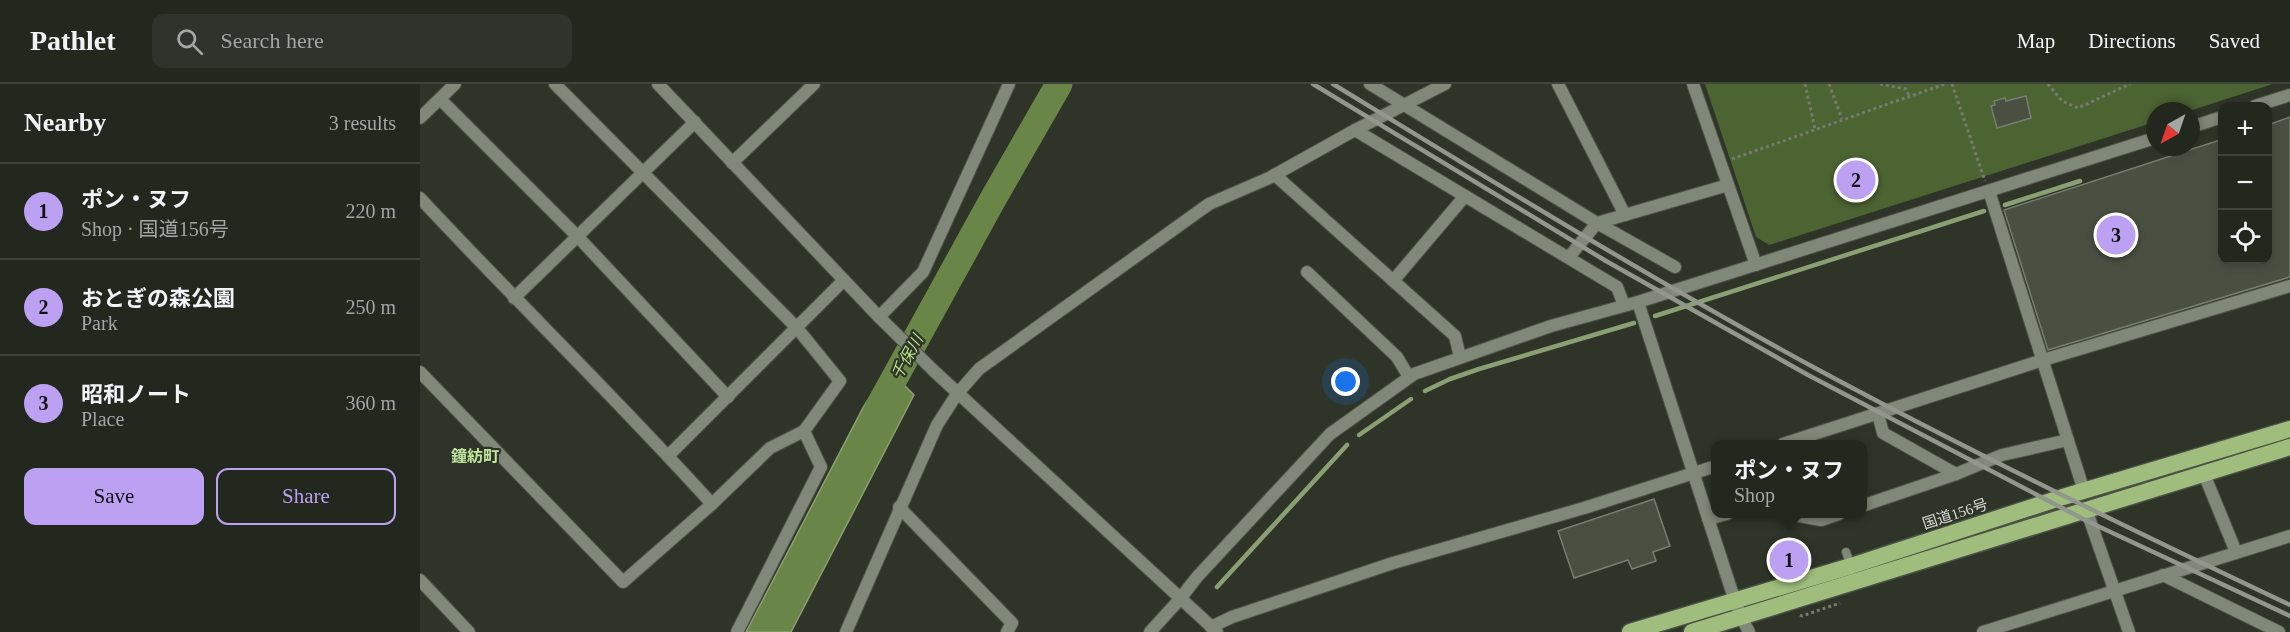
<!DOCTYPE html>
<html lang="en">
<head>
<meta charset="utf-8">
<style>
  :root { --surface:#22281e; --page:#2e342b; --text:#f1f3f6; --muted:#a2a6a4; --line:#3f443c; --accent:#bca0f2 }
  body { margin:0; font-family:"Times New Roman","Noto Sans JP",serif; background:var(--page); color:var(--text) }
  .controls { position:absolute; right:18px; top:18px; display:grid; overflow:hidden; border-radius:12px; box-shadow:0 3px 9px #0003 }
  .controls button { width:54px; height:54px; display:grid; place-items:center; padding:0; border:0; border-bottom:2px solid var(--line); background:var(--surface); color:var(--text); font:30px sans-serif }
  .compass { position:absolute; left:1726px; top:18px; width:54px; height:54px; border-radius:50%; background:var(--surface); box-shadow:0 3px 9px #0003; rotate:220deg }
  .you { position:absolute; left:926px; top:298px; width:21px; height:21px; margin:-15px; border:4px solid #fff; border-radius:50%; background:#1a73e8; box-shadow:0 0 0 9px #1a73e833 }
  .badge { display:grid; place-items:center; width:39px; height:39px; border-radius:50%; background:var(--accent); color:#111; font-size:20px; font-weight:700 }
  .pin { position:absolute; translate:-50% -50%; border:3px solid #fff; box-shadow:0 2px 6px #0006 }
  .popup { position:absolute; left:1291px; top:356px; width:156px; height:78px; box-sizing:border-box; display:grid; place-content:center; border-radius:12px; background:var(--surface); filter:drop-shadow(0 2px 4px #0005); font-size:20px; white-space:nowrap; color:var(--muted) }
  .popup b { font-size:22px; color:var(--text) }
  .popup::after { content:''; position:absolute; left:50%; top:100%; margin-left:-12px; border:12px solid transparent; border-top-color:var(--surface) }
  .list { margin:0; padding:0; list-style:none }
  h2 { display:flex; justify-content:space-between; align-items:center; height:78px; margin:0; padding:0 24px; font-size:26px }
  h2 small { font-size:20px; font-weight:400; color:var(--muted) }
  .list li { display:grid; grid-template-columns:39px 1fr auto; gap:18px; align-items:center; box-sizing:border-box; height:96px; padding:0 24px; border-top:2px solid var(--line) }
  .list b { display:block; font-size:22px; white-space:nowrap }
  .list p { margin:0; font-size:20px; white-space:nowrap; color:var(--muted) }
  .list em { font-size:20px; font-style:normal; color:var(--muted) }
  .actions { display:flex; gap:12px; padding:18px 24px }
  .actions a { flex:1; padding:14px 0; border:2px solid var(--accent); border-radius:12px; text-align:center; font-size:21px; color:var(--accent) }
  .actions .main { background:var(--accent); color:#111 }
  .icon { flex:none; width:33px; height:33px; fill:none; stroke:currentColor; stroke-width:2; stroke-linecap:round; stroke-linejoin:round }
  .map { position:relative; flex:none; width:1870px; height:548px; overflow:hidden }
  header { display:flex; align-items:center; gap:36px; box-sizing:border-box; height:84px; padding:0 30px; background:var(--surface); border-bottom:2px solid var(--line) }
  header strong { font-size:28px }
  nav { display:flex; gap:33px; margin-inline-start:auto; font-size:21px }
  .search { width:420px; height:54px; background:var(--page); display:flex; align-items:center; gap:15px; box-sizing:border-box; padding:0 21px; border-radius:12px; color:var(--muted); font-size:22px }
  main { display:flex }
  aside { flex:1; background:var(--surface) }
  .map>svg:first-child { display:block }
</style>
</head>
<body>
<header>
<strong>Pathlet</strong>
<div class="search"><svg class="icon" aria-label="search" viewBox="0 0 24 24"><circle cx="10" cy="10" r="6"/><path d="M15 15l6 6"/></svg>Search here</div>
<nav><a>Map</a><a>Directions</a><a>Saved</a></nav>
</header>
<main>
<aside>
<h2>Nearby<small>3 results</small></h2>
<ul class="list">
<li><span class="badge">1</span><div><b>ポン・ヌフ</b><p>Shop · 国道156号</p></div><em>220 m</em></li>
<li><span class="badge">2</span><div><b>おとぎの森公園</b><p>Park</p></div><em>250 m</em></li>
<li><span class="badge">3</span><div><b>昭和ノート</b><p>Place</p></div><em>360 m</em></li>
</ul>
<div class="actions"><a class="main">Save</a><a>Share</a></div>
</aside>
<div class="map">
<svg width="1870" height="548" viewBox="0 0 1870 548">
  <rect width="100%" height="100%" fill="#2e3528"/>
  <!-- green -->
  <path fill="#4c6332" d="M1285 0H1853L1769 27H1735V38L1349 161 1336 153Z"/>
  <!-- water -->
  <path fill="#698648" stroke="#8ba072" stroke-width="1.5" d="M468 285 494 311 371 548H326L444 322Z"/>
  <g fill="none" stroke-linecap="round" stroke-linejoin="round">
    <!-- stream -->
    <g stroke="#8ba072" stroke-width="4.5">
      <path d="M1585 121 1660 97"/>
      <path d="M1235 232 1564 127"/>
      <path d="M1005 307 1030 295 1059 285 1214 239"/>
      <path d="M939 351 991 315"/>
      <path d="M797 503 927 361"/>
    </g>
    <!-- river -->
    <path stroke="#698648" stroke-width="27" d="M458 324 573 115 639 0"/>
  </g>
  <!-- building -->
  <g fill="#495042" stroke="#767e6f" stroke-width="1.5">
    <path d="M1606 12 1611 34 1577 44 1571 22 1575 21 1574 17 1585 14 1586 17Z"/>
    <path d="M1870 33V193L1628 266 1584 126 1803 55V176H1848V41Z"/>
    <path d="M1234 415 1250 462 1233 468 1236 477 1212 485 1208 476 1154 494 1138 447Z"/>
  </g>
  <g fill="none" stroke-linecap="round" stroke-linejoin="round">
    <defs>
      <path id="service" d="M1426 468 1431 482"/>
      <g id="minor">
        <path d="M950 0 1177 139 1308 101"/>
        <path d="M1138 0 1205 131"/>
        <path d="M20 15 158 153 308 313"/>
        <path d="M0 34 35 0"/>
        <path d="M935 46 1045 112 973 197"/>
        <path d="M312 79 394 0"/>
        <path d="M855 91 1035 252 1040 273"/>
        <path d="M1569 107 1664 407"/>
        <path d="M1045 112 1197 203 1204 221"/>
        <path d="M0 114C96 217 197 315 292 420"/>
        <path d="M1149 173 1177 139 1255 183"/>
        <path d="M887 188 977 273 989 293"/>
        <path d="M94 214 275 38"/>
        <path d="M1218 218 1311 505 1321 533 1329 548"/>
        <path d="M459 233 503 188 589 0"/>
        <path d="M0 288 203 498 292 420 350 364 384 347 420 297 377 244 135 0"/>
        <path d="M1363 360 1623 276 1870 202"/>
        <path d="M248 372 424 196"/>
        <path d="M1536 390 1582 371 1648 356"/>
        <path d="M1784 390 1816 468"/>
        <path d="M1442 422 1536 390 1463 349 1458 330"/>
        <path d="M479 423 592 539 587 548"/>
        <path d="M1666 425 1709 548"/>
        <path d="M1369 430 1401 436 1419 430"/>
        <path d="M1288 435 1307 430"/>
        <path d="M1743 491 1859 548"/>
        <path d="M0 496 49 548"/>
        <path d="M791 543 812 533 973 479 1164 424 1296 382"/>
        <path d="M317 548 401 383 384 347"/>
        <path d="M426 548 517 341 537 310 559 285 789 120 849 94 935 46 1025 0"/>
        <path d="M730 548 760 515"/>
        <path d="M1563 548 1870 452"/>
      </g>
      <g id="tertiary">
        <path d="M238 0 459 233 514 287 797 548"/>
        <path d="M1273 0 1336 181"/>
        <path d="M1835 22 1870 11"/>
        <path d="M1771 43 1802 33"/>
        <path d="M760 515 777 493 910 350 994 290 1131 242 1218 218 1735 54"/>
      </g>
      <g id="trunk">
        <path d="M1210 548 1431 482 1643 413 1870 345"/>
        <path d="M1272 548 1870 363"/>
      </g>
    </defs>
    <!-- service casing -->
    <use href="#service" stroke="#4d5247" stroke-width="10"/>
    <!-- minor casing -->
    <use href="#minor" stroke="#4d5247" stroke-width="14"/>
    <!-- tertiary casing -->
    <use href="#tertiary" stroke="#4d5247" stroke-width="14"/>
    <!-- trunk casing -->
    <use href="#trunk" stroke="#4d5247" stroke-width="19"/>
    <!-- path -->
    <g stroke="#767b71" stroke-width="3" stroke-dasharray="3 3" stroke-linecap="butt">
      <path d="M1385 0 1395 45"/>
      <path d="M1409 0 1422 35"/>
      <path d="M1460 0 1486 5 1489 12"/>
      <path d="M1532 0 1565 97"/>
      <path d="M1628 0 1642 17 1658 24 1710 0"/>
      <path d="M1312 75 1525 0"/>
      <path d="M1380 531 1382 532 1420 519"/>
    </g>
    <!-- service -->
    <use href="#service" stroke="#808879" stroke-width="8"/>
    <!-- minor -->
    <use href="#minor" stroke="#808879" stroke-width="12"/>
    <!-- tertiary -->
    <use href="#tertiary" stroke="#808879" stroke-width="12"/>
    <!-- trunk -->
    <use href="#trunk" stroke="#9fbe7d" stroke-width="16"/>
    <!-- rail -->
    <g stroke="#91978c" stroke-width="4.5">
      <path d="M893 0 1186 177 1388 291 1667 437 1870 532"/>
      <path d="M913 0C1072 97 1231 195 1395 284 1551 368 1710 445 1870 521"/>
    </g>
  </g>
  <g text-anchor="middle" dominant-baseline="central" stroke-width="4.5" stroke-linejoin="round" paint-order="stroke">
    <!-- street labels -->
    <g font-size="15" fill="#d9ddd5" stroke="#2e3528">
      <text transform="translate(1535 430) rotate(-18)">国道156号</text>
    </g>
    <!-- water labels -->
    <g font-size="16" font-style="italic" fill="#b8e289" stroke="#2e3528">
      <text transform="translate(487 273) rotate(-61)">千保川</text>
    </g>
    <!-- neighbourhood labels -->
    <g font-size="16" font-weight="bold" fill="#c2e59e" stroke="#2e3528">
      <text x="55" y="372">鐘紡町</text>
    </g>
  </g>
</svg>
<div class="controls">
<button>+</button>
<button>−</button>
<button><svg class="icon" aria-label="locate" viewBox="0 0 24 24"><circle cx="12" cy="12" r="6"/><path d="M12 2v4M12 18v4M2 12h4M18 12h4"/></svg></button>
</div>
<svg class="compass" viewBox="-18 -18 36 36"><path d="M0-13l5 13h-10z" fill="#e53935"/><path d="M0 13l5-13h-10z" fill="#a2a6a4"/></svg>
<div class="you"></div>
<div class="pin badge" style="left:1369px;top:476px">1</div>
<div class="popup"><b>ポン・ヌフ</b>Shop</div>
<div class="pin badge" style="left:1436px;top:96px">2</div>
<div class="pin badge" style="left:1696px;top:151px">3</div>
</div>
</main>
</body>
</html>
